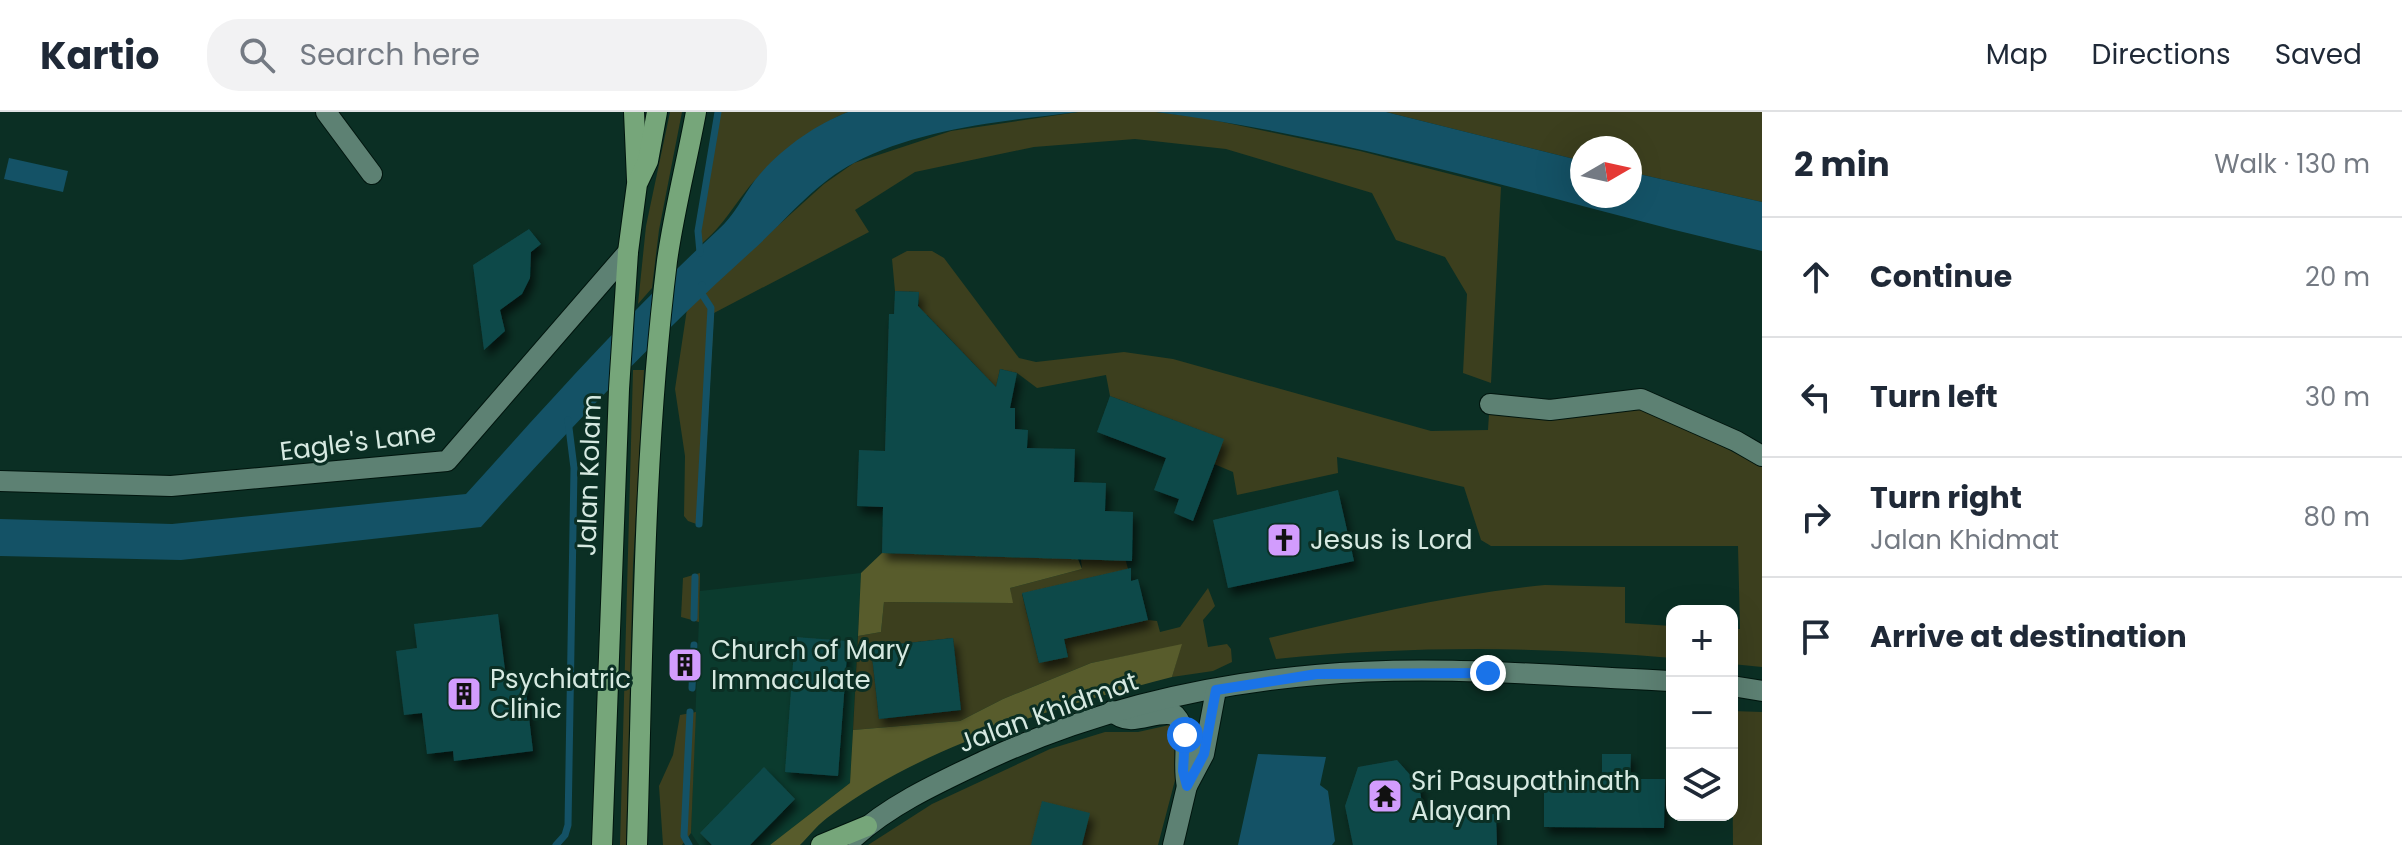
<!DOCTYPE html>
<html lang="en">
<head>
<meta charset="utf-8">
<style>
  :root { --surface:#fff; --page:#f2f2f3; --text:#1f2937; --muted:#747a83; --line:#e0e1e3 }
  body { margin:0; font-family:Poppins,sans-serif; background:var(--page); color:var(--text) }
  .controls { position:absolute; right:24px; bottom:24px; display:grid; overflow:hidden; border-radius:16px; box-shadow:0 8px 32px #0002 }
  .controls button { width:72px; height:72px; display:grid; place-items:center; padding:0; border:0; border-bottom:2px solid var(--line); background:var(--surface); color:var(--text); font:40px sans-serif }
  .compass { position:absolute; left:1570px; top:24px; width:72px; height:72px; border-radius:50%; background:var(--surface); box-shadow:0 8px 32px #0002; rotate:81deg }
  .stop { position:absolute; width:24px; height:24px; margin:-18px; border:6px solid #1a73e8; border-radius:50%; background:#fff }
  .stop.end { background:#1a73e8; border-color:#fff; box-shadow:0 2px 8px #0008 }
  .list { margin:0; padding:0; list-style:none }
  h2 { display:flex; justify-content:space-between; align-items:center; height:104px; margin:0; padding:0 32px; font-size:34px }
  h2 small { font-size:26px; font-weight:400; color:var(--muted) }
  .list li { display:grid; grid-template-columns:52px 1fr auto; gap:24px; align-items:center; box-sizing:border-box; height:120px; padding:0 32px; border-top:2px solid var(--line) }
  .list b { display:block; font-size:30px; white-space:nowrap }
  .list p { margin:0; font-size:26px; white-space:nowrap; color:var(--muted) }
  .list em { font-size:26px; font-style:normal; color:var(--muted) }
  .icon { flex:none; width:44px; height:44px; fill:none; stroke:currentColor; stroke-width:2; stroke-linecap:round; stroke-linejoin:round }
  .map { position:relative; flex:none; width:1762px; height:733px; overflow:hidden }
  header { display:flex; align-items:center; gap:48px; box-sizing:border-box; height:112px; padding:0 40px; background:var(--surface); border-bottom:2px solid var(--line) }
  header strong { font-size:38px }
  nav { display:flex; gap:44px; margin-inline-start:auto; font-size:28px }
  .search { width:560px; height:72px; background:var(--page); display:flex; align-items:center; gap:20px; box-sizing:border-box; padding:0 28px; border-radius:32px; color:var(--muted); font-size:30px }
  main { display:flex }
  aside { flex:1; background:var(--surface) }
  .map>svg:first-child { display:block }
</style>
</head>
<body>
<header>
<strong>Kartio</strong>
<div class="search"><svg class="icon" aria-label="search" viewBox="0 0 24 24"><circle cx="10" cy="10" r="6"/><path d="M15 15l6 6"/></svg>Search here</div>
<nav><a>Map</a><a>Directions</a><a>Saved</a></nav>
</header>
<main>
<div class="map">
<svg width="1762" height="733" viewBox="0 0 1762 733">
  <defs>
    <filter id="shadow"><feDropShadow dx="4" dy="7" stdDeviation="4" flood-color="#0009"/></filter>
  </defs>
  <rect width="100%" height="100%" fill="#0b2f24"/>
  <!-- built -->
  <path fill="#0b3b2e" d="M861 461 850 671 770 733H699L691 721 700 479Z"/>
  <!-- green -->
  <g fill="#3c3f1e" fill-rule="evenodd">
    <path d="M670 0H682L659 118 652 176 638 192 646 114Z"/>
    <path d="M715 0H848C821 10 776 45 756 67 735 90 725 113 699 134L695 121Z"/>
    <path d="M1078 0H1156L1204 6 1360 39 1501 75 1491 271 1463 261 1467 182 1445 145 1396 128 1372 81 1226 37 1135 27 1034 35 915 60 855 98 869 120 714 201 702 414 688 409 684 404 685 344 675 277 687 197 692 191 824 72 854 51 951 19Z"/>
    <path d="M1386 0H1762V90L1630 60V36H1582V49Z"/>
    <path d="M907 139H932L944 146 1019 246 1036 250 1124 240 1173 247 1431 319 1488 318 1489 302 1551 308 1638 297 1700 323 1762 355V555L1732 552V517H1740L1738 434H1491L1481 428 1464 375 1337 345 1338 361 1237 383 1233 360 1214 352 1223 327 1110 284 1106 263 1037 276 1017 261 1000 257 996 275 927 203 918 202 919 180 895 179 892 147Z"/>
    <path d="M633 258H644L633 454 626 733H620Z"/>
    <path d="M1079 430 1121 431 1128 457 1085 467 1148 508 1157 509 1160 520 1180 515 1208 476 1215 494 1203 508 1208 535 1227 532 1231 537 1232 550 1213 559 1172 565 1181 533 1091 551 1003 587 960 609 853 618 858 524 881 520 884 490 1012 491 1010 476 1082 457ZM1052 475 1068 544 1039 551 1022 482ZM953 526 961 598 879 607 871 535Z"/>
    <path d="M700 461 699 510 681 505 683 466Z"/>
    <path d="M1545 473 1625 475V511L1672 514V546C1540 534 1408 534 1276 547L1269 526C1359 505 1452 482 1545 473Z"/>
    <path d="M1732 599 1762 600V733H1733Z"/>
    <path d="M696 600 691 721 682 733H663L659 674 673 643 680 603Z"/>
    <path d="M1174 612 1179 653 1158 733H868L932 692 1050 637 1105 620H1138Z"/>
  </g>
  <!-- forest -->
  <g fill="#585c2c">
    <path d="M882 441 1078 447 1082 457 1010 476 1013 491 884 490 881 520 858 524 861 461Z"/>
    <path d="M1182 532 1172 565C1056 595 929 631 831 703 819 711 810 723 800 733H770L850 671 853 618 960 609 1003 587 1091 551Z"/>
  </g>
  <!-- water -->
  <g fill="#145266">
    <path d="M848 0H1078C1005 9 920 16 854 51 815 71 785 109 753 138 656 225 568 318 481 415L181 448 0 444V407L172 412 466 382C548 291 629 200 719 117 734 104 743 84 755 68 778 39 814 13 848 0Z"/>
    <path d="M1156 0H1386L1582 49V84H1630V60L1762 90V139C1561 93 1361 26 1156 0Z"/>
    <path d="M9 46 68 59 63 80 4 67Z"/>
    <path d="M1258 642 1326 645 1320 673 1328 679 1335 729 1332 733H1238Z"/>
  </g>
  <g fill="none" stroke-linecap="round" stroke-linejoin="round">
    <!-- stream -->
    <g stroke="#145266" stroke-width="7">
      <path d="M700 141 698 119 718 0"/>
      <path d="M699 412 711 196 702 182V173"/>
      <path d="M694 506 695 465"/>
      <path d="M692 576 694 533"/>
      <path d="M556 733 565 723 568 713 574 356 568 308"/>
      <path d="M689 733 684 724 690 600"/>
    </g>
  </g>
  <!-- building -->
  <g fill="#104849" filter="url(#shadow)">
    <path d="M529 117 541 132 531 140 530 166 522 182 500 198 505 219 484 238 473 153Z"/>
    <path d="M895 179 919 180 918 194 996 275 1000 257 1017 261 1010 296H1015V317L1028 318 1027 336 1075 337 1074 370 1106 371 1105 399 1133 400 1132 449 882 441 883 395 857 394 859 338 885 339 889 202H894Z"/>
    <path d="M1110 284 1224 327 1193 409 1174 401 1179 387 1154 378 1166 346 1097 320Z"/>
    <path d="M1338 378 1354 449 1228 476 1213 408Z"/>
    <path d="M1131 456V469L1138 467 1148 508 1064 527 1068 545 1039 551 1022 481Z"/>
    <path d="M498 502 506 566 524 563 533 639 454 649 453 639 427 642 422 601 404 603 396 539 417 536 414 512Z"/>
    <path d="M795 525 848 529 838 664 785 660Z"/>
    <path d="M953 526 961 598 879 607 871 535Z"/>
    <path d="M1602 642H1631L1630 667H1665L1664 716 1544 715V667L1602 668Z"/>
    <path d="M1397 648 1419 673 1424 703 1496 702 1497 733H1353L1345 694 1358 655Z"/>
    <path d="M764 655 795 687 750 733H712L700 721Z"/>
    <path d="M1042 689 1090 701 1082 733H1031Z"/>
  </g>
  <g fill="none" stroke-linecap="round" stroke-linejoin="round">
    <defs>
      <g id="minor">
        <path d="M326 0 372 62"/>
        <path d="M1490 292 1550 298 1641 287 1736 329 1762 344"/>
        <path d="M0 369 171 374 447 349 628 140"/>
        <path d="M1732 574 1762 579"/>
        <path d="M1112 599C1131 618 1153 597 1175 603 1193 623 1181 650 1187 674"/>
        <path d="M855 725C891 692 940 670 984 649 1089 600 1201 573 1316 563 1433 552 1554 564 1672 569"/>
        <path d="M1173 733 1187 674 1204 642 1216 578"/>
      </g>
      <g id="major">
        <path d="M634 0 637 68"/>
        <path d="M602 733 619 277 628 140 637 72 648 49 657 0"/>
        <path d="M637 733C643 539 643 343 667 149 674 99 687 49 696 0"/>
        <path d="M821 733 867 714"/>
      </g>
    </defs>
    <!-- minor casing -->
    <use href="#minor" stroke="#00150e" stroke-width="22"/>
    <!-- major casing -->
    <use href="#major" stroke="#00150e" stroke-width="22"/>
    <!-- minor -->
    <use href="#minor" stroke="#5d8173" stroke-width="20"/>
    <!-- major -->
    <use href="#major" stroke="#76a67a" stroke-width="20"/>
  </g>
  <g fill="none" stroke-linecap="round" stroke-linejoin="round">
    <!-- route -->
    <path stroke="#1a73e8" stroke-width="10" d="M1185 623 1183 659 1187 674 1204 642 1216 578 1317 562 1488 561"/>
  </g>
  <!-- icons -->
  <defs>
    <symbol id="church-square" viewBox="-11 -11 22 22"><rect x="-9" y="-9" width="18" height="18" rx="4" fill="#d29cfd" stroke="#0b2f24"/><path d="M-1.2-6h2.4v3.5h3.3v2.4h-3.3V6h-2.4V-.1h-3.3v-2.4h3.3Z" fill="#111"/></symbol>
    <symbol id="building-square" viewBox="-11 -11 22 22"><rect x="-9" y="-9" width="18" height="18" rx="4" fill="#d29cfd" stroke="#0b2f24"/><path d="M-4-6H4V6H1V3H-1V6H-4ZM-2.5-4.3h1.7v1.8h-1.7ZM.8-4.3h1.7v1.8H.8ZM-2.5-1h1.7V.8h-1.7ZM.8-1h1.7V.8H.8Z" fill="#111"/></symbol>
    <symbol id="temple-square" viewBox="-11 -11 22 22"><rect x="-9" y="-9" width="18" height="18" rx="4" fill="#d29cfd" stroke="#0b2f24"/><path d="M0-6L5-2H3V0L6.5 2.5H4V6H1.5V3h-3V6H-4V2.5H-6.5L-3 0V-2H-5Z" fill="#111"/></symbol>
  </defs>
  <g fill-rule="evenodd">
    <use href="#church-square" x="1264" y="408" width="40" height="40"/>
    <use href="#building-square" x="665" y="533" width="40" height="40"/>
    <use href="#building-square" x="444" y="562" width="40" height="40"/>
    <use href="#temple-square" x="1365" y="664" width="40" height="40"/>
  </g>
  <g text-anchor="middle" dominant-baseline="central" stroke-width="6" stroke-linejoin="round" paint-order="stroke">
    <!-- street labels -->
    <g font-size="26" fill="#d6e9e1" stroke="#0b2f24">
      <text transform="translate(358 330) rotate(-7)">Eagle's Lane</text>
      <text transform="translate(589 363) rotate(-88)">Jalan Kolam</text>
      <text transform="translate(1048 600) rotate(-20)">Jalan Khidmat</text>
    </g>
    <!-- poi labels -->
    <g font-size="26" fill="#d6e9e1" stroke="#0b2f24" text-anchor="start">
      <text x="1310" y="428">Jesus is Lord</text>
      <text x="711" y="538">Church of Mary<tspan x="711" dy="30">Immaculate</tspan></text>
      <text x="490" y="567">Psychiatric<tspan x="490" dy="30">Clinic</tspan></text>
      <text x="1411" y="669">Sri Pasupathinath<tspan x="1411" dy="30">Alayam</tspan></text>
    </g>
  </g>
</svg>
<div class="controls">
<button>+</button>
<button>−</button>
<button><svg class="icon" aria-label="layers" viewBox="0 0 24 24"><path d="M12 4l9 5-9 5-9-5zM3 14l9 5 9-5"/></svg></button>
</div>
<svg class="compass" viewBox="-18 -18 36 36"><path d="M0-13l5 13h-10z" fill="#e53935"/><path d="M0 13l5-13h-10z" fill="#747a83"/></svg>
<div class="stop" style="left:1185px;top:623px"></div>
<div class="stop end" style="left:1488px;top:561px"></div>
</div>
<aside>
<h2>2 min<small>Walk · 130 m</small></h2>
<ul class="list">
<li><svg class="icon" aria-label="ahead" viewBox="0 0 24 24"><path d="M12 20V5M6 11l6-6 6 6"/></svg><div><b>Continue</b></div><em>20 m</em></li>
<li><svg class="icon" aria-label="left" viewBox="0 0 24 24"><path d="M17 20v-9H6M10 6l-5 5 5 5"/></svg><div><b>Turn left</b></div><em>30 m</em></li>
<li><svg class="icon" aria-label="right" viewBox="0 0 24 24"><path d="M7 20v-9h11M14 6l5 5-5 5"/></svg><div><b>Turn right</b><p>Jalan Khidmat</p></div><em>80 m</em></li>
<li><svg class="icon" aria-label="arrive" viewBox="0 0 24 24"><path d="M6 21V4h12l-3 4 3 4H6"/></svg><div><b>Arrive at destination</b></div></li>
</ul>
</aside>
</main>
</body>
</html>
